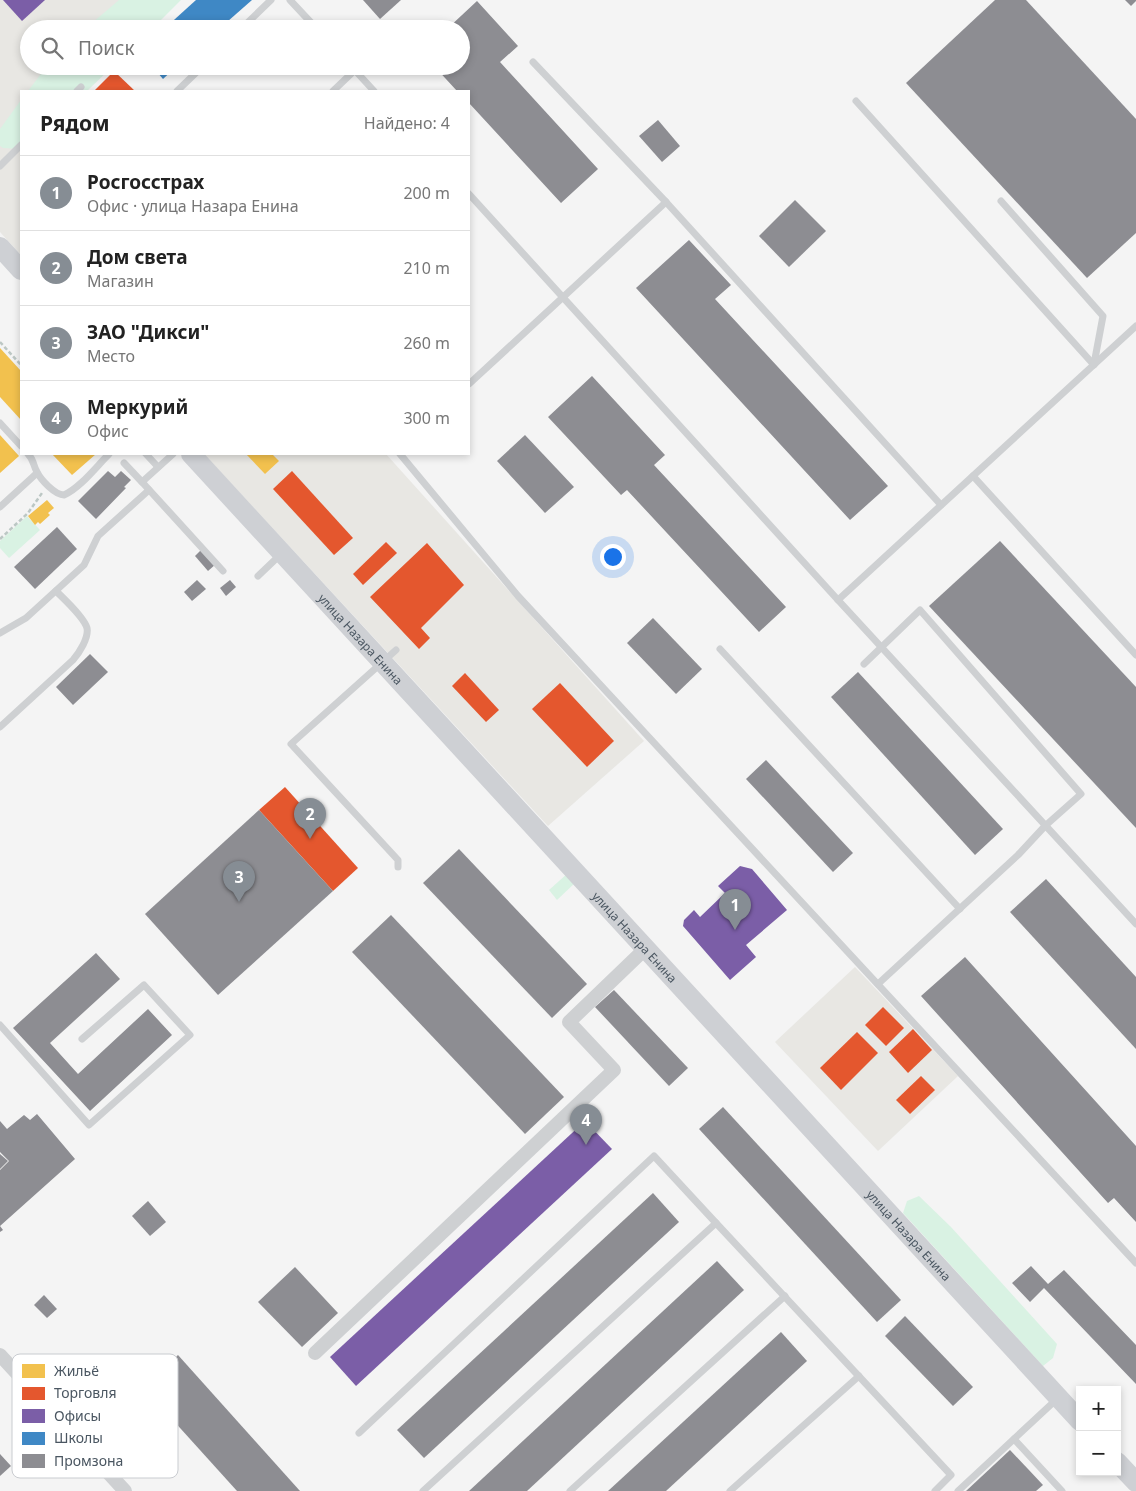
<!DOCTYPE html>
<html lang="ru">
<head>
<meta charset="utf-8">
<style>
  :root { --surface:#fff; --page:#f2f2f2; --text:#222; --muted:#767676; --line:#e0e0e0; --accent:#868d94 }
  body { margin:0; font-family:"Noto Sans",sans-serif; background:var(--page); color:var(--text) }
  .controls { position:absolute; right:15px; bottom:15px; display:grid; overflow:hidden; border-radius:0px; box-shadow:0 2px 8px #0003 }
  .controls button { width:45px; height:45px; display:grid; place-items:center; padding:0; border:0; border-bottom:1px solid var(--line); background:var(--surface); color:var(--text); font:25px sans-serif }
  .you { position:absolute; left:612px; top:556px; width:18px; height:18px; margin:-12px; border:4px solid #fff; border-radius:50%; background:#1a73e8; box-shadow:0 0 0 8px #1a73e833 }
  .badge { display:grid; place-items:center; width:32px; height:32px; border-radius:50%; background:var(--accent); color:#fff; font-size:16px; font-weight:700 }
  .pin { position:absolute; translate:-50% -41px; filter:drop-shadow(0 1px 2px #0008) }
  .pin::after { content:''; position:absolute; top:26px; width:18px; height:15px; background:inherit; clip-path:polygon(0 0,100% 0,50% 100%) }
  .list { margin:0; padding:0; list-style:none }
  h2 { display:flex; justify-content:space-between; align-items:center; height:65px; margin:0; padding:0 20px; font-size:21px }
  h2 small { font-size:16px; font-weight:400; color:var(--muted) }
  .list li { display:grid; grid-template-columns:32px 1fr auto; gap:15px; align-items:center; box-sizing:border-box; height:75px; padding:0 20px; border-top:1px solid var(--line) }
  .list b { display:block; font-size:19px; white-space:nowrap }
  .list p { margin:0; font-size:16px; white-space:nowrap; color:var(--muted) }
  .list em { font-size:16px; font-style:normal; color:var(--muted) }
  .icon { flex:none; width:28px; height:28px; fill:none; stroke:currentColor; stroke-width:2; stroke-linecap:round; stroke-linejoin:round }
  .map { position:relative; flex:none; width:1136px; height:1491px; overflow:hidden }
  .search { position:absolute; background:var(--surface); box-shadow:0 2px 8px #0003; left:20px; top:20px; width:450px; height:55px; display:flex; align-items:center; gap:12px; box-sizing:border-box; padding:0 18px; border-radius:28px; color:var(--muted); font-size:19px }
  .panel { position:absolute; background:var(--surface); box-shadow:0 2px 8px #0003; left:20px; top:90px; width:450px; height:365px; border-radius:0px }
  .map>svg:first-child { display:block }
</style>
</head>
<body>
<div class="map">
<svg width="1136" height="1491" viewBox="0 0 1136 1491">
  <rect width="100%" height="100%" fill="#f4f4f4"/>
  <!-- commercial -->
  <g fill="#e8e7e3">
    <path d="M0 0H165L135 29H29V66H94L68 91H21V255L0 232Z"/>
    <path d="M204 454H386L644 741 548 826Z"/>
    <path d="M855 967 958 1076 878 1151 775 1042Z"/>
  </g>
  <!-- green -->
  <g fill="#d9f2e3">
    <path d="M119 0H181L152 29H85Z"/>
    <path d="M47 66H113L87 91H28Z"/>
    <path d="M21 100V149L3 148 0 146V129Z"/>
    <path d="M27 516 40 530 9 558 0 548V541Z"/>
    <path d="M568 873 576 882 557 900 549 890Z"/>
    <path d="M919 1196 951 1227 1057 1344 1053 1358 1043 1366 903 1213 907 1201Z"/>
  </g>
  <!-- homes -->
  <g fill="#f2c14e">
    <path d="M0 348 21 371V420L0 397Z"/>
    <path d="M0 435 19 456 0 473Z"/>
    <path d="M52 454H96L72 475Z"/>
    <path d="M246 454H272L279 461 265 474Z"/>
    <path d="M47 500 54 508 48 513 50 515 40 524 38 522 35 525 28 516Z"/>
  </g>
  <!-- shops -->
  <g fill="#e4572e">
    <path d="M114 71 135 91H94Z"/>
    <path d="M292 471 353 538 334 555 273 489Z"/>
    <path d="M386 542 397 553 363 585 353 574Z"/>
    <path d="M427 543 464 585 421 628 430 638 419 649 370 597Z"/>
    <path d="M465 673 499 710 486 722 452 686Z"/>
    <path d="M560 683 614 741 587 767 532 709Z"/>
    <path d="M285 787 358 868 333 891 259 810Z"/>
    <path d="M883 1007 904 1028 886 1046 865 1025Z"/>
    <path d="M913 1029 932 1050 908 1073 889 1052Z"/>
    <path d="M857 1032 878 1053 841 1090 820 1068Z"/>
    <path d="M921 1076 935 1090 910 1114 896 1100Z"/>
  </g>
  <!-- offices -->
  <g fill="#7b5ea7">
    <path d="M3 0H45L22 21Z"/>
    <path d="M740 866 752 869 787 910 746 945 756 957 730 980 683 926 684 920 694 910 700 917 725 893 718 886Z"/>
    <path d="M585 1121 612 1149 356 1386 330 1357Z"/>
  </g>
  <!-- schools -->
  <g fill="#3f88c5">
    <path d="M196 0H252L219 29H164Z"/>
    <path d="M152 66H177L163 79Z"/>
  </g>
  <!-- industry -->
  <g fill="#8d8d92">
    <path d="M363 0H401L380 19Z"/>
    <path d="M995 0H1026L1136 119V233L1087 278 906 83Z"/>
    <path d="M1125 0H1136V1L1131 6Z"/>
    <path d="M477 1 518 46 500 62 598 169 561 203 469 103V91H457L434 66H461V29H447Z"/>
    <path d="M658 120 680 146 662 162 639 136Z"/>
    <path d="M795 200 826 231 789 267 759 236Z"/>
    <path d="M689 240 731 285 715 299 888 486 850 520 636 288Z"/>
    <path d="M592 376 665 455 654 465 786 607 759 632 627 490 621 495 548 417Z"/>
    <path d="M525 435 574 487 545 513 497 461Z"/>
    <path d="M108 471 115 477 121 471 131 480 124 487 126 488 96 519 78 501Z"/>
    <path d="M57 527 77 549 35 589 14 567Z"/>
    <path d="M1000 541 1136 687V828L929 606Z"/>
    <path d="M202 549 216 564 208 571 195 556Z"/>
    <path d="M197 580 206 589 192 601 184 592Z"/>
    <path d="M230 580 236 587 226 596 220 588Z"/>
    <path d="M653 618 702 669 676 694 627 643Z"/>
    <path d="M90 654 108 672 73 705 56 687Z"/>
    <path d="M858 672 1003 829 975 855 831 697Z"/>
    <path d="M766 760 853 853 833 872 746 779Z"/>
    <path d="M259 810 333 891 218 995 145 914Z"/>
    <path d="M459 849 587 984 552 1018 423 883Z"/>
    <path d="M1046 879 1136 977V1049L1010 912Z"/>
    <path d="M391 915 564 1097 525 1134 352 952Z"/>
    <path d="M96 953 120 979 50 1043 78 1074 148 1009 172 1035 90 1111 13 1028Z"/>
    <path d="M965 957 1136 1146V1222L1114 1198 1108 1203 921 996Z"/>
    <path d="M614 990 688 1068 669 1086 595 1007Z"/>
    <path d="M723 1107 901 1300 877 1322 699 1129Z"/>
    <path d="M37 1114 75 1159 0 1226 3 1230 0 1232V1170L9 1161 0 1152V1121L7 1129 24 1115 30 1120Z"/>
    <path d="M0 1154 8 1161 0 1169Z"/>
    <path d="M653 1193 679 1222 424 1458 397 1430Z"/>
    <path d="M148 1201 166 1222 150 1236 132 1216Z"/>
    <path d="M717 1261 744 1290 527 1491H469Z"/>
    <path d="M1031 1266 1048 1284 1064 1270 1136 1345V1384L1044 1288 1030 1302 1012 1283Z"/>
    <path d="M295 1267 338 1313 302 1347 258 1302Z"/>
    <path d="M44 1295 57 1309 47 1318 34 1305Z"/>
    <path d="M905 1316 973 1387 953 1406 885 1336Z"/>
    <path d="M781 1332 807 1361 666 1491H608Z"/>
    <path d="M178 1355 300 1491H237L143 1387Z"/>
    <path d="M1010 1450 1043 1485 1036 1491H966Z"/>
    <path d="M0 1454 11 1466 0 1476Z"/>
  </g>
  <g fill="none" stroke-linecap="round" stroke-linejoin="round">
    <!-- path -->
    <g stroke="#bcc7c4" stroke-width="2.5" stroke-dasharray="4 2.5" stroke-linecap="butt">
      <path d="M0 342 21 365"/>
      <path d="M0 539 28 513 42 493"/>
    </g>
    <!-- lane -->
    <g stroke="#ced0d2" stroke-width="7">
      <path d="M290 0 317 29"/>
      <path d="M241 29 271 0"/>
      <path d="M533 62 666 202 941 505"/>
      <path d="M351 66 374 91"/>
      <path d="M77 91 81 87"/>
      <path d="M177 91 203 66"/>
      <path d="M333 91 355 70"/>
      <path d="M856 101 1094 365"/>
      <path d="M0 166 21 145"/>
      <path d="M469 194 838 600 1136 924"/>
      <path d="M1001 201 1103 316 1094 364"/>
      <path d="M469 384 666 202"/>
      <path d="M0 423 21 446"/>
      <path d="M28 454C34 460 33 465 37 472 41 480 55 495 64 495 80 488 96 467 109 454"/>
      <path d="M146 454 158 467"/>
      <path d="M173 454 142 482 223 571"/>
      <path d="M400 454 518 596 1136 1263"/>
      <path d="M124 463 142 482"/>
      <path d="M973 476 1136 655"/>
      <path d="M0 507 37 473"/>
      <path d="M258 576 280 555"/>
      <path d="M838 600 1136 326"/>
      <path d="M0 633 26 618 84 565 98 536 149 490"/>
      <path d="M720 649 960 909"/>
      <path d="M396 650 291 744 398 860V867"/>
      <path d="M864 664 920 610 1081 794 1045 826 1018 855 878 984"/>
      <path d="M0 727 73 660C79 653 89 638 87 628 84 617 64 599 56 591"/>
      <path d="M0 1025 89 1125 190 1035 144 985 82 1039"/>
      <path d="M359 1433 654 1156 716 1223"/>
      <path d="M1014 1439 1062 1491"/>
      <path d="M423 1491 716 1223 951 1475 935 1491"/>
      <path d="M570 1491 785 1296"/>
      <path d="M730 1491 859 1376"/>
      <path d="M958 1491 1058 1398"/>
    </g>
    <!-- street -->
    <g stroke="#ced0d2" stroke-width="14">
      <path d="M315 1353 614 1070 569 1022 646 948"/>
      <path d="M0 1355 125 1491"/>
    </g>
    <!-- secondary -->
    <g stroke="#ced0d4" stroke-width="20">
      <path d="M0 247 21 270"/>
      <path id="s1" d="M191 454 1080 1421"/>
      <path d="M1117 1462 1136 1482"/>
    </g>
  </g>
  <g text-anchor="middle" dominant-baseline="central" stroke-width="5" stroke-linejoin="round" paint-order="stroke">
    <!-- street labels -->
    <g font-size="12" fill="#4a5661" stroke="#fff">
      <text stroke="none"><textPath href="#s1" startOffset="251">улица Назара Енина</textPath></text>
      <text stroke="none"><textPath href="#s1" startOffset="656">улица Назара Енина</textPath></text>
      <text stroke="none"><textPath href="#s1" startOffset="1061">улица Назара Енина</textPath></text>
    </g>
  </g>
  <!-- legend -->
  <rect x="12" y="1354" width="166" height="124" rx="8" fill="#fff" stroke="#c9ccd0" stroke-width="1"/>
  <rect x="22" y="1364" width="23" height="14" fill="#f2c14e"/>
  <rect x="22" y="1387" width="23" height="13" fill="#e4572e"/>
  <rect x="22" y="1409" width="23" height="14" fill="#7b5ea7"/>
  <rect x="22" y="1432" width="23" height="13" fill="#3f88c5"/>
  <rect x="22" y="1454" width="23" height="14" fill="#8d8d92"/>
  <g font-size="14" fill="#4a5661">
    <text x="54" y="1376">Жильё</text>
    <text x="54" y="1398">Торговля</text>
    <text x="54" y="1421">Офисы</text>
    <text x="54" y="1443">Школы</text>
    <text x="54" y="1466">Промзона</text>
  </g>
</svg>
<div class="controls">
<button>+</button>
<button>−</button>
</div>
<div class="you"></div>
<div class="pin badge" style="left:735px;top:930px">1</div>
<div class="pin badge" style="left:310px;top:839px">2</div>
<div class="pin badge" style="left:239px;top:902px">3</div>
<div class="pin badge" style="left:586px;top:1145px">4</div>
<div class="search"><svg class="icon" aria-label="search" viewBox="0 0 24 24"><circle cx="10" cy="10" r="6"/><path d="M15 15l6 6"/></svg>Поиск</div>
<section class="panel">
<h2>Рядом<small>Найдено: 4</small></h2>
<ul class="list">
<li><span class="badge">1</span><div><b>Росгосстрах</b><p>Офис · улица Назара Енина</p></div><em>200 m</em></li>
<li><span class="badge">2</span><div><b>Дом света</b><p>Магазин</p></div><em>210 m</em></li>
<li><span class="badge">3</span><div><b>ЗАО &quot;Дикси&quot;</b><p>Место</p></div><em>260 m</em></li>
<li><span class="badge">4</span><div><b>Меркурий</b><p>Офис</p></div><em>300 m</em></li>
</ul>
</section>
</div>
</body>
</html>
